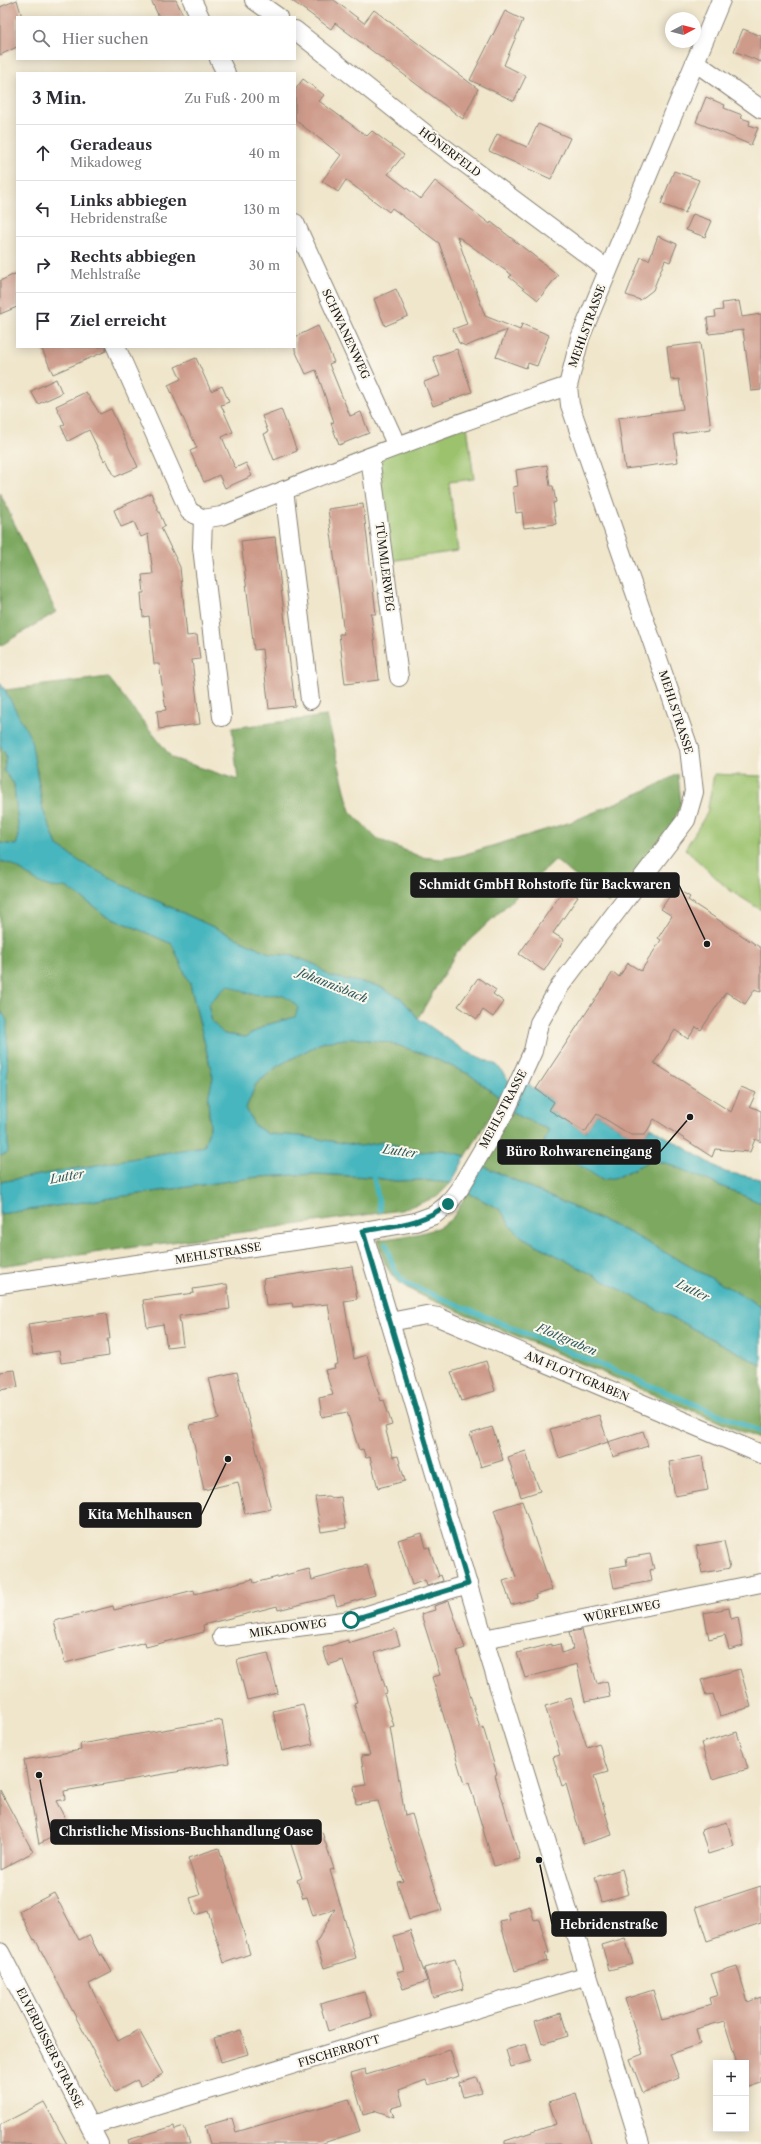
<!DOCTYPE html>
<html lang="de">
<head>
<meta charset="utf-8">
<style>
  :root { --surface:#fff; --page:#f2f2f3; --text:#2b2b33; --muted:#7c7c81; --line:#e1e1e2 }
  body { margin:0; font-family:"Libre Caslon Text",serif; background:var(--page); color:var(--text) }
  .controls { position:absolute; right:12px; bottom:12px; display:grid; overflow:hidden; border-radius:0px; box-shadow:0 2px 10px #0003 }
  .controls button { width:36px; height:36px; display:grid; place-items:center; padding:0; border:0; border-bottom:1px solid var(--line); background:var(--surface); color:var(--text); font:20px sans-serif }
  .compass { position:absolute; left:665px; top:12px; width:36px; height:36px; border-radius:50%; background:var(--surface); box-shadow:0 2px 10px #0003; rotate:83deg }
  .stop { position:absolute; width:12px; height:12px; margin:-9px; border:3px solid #0f766e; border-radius:50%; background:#fff }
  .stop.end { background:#0f766e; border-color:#fff; box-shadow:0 1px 4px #0008 }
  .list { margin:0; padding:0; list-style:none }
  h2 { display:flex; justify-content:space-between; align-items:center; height:52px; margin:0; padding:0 16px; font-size:17px }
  h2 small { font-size:13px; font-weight:400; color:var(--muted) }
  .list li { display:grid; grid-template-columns:26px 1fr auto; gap:12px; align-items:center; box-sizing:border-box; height:56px; padding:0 16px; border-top:1px solid var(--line) }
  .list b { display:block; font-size:15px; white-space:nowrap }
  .list p { margin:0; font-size:13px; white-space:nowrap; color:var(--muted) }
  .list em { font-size:13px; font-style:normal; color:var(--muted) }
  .icon { flex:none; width:22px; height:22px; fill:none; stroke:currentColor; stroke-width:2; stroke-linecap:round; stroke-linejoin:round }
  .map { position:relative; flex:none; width:761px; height:2144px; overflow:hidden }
  .search { position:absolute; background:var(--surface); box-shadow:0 2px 10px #0003; left:16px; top:16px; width:280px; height:44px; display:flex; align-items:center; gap:10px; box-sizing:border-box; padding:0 14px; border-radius:0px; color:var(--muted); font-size:15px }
  .panel { position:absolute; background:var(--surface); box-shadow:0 2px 10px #0003; left:16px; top:72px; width:280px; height:276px; border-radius:0px }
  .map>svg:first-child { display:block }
</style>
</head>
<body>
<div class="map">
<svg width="761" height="2144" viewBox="0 0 761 2144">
  <rect width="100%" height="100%" fill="#fbf7ec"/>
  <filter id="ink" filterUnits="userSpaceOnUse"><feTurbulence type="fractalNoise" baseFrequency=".025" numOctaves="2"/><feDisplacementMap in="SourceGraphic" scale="8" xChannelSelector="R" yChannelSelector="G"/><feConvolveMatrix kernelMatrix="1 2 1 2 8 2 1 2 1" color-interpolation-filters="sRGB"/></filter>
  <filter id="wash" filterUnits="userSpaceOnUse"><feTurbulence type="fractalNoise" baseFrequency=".012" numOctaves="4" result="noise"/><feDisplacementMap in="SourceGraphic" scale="16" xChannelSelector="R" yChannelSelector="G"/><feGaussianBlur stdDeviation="0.9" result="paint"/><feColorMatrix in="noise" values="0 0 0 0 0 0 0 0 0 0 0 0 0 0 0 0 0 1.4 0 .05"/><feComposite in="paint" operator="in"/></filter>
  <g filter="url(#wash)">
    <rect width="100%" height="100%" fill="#f0e6cc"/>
    <!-- green -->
    <g fill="#9cc26e" stroke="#5c6f45">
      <path d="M467 425 474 479 449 482 458 551 390 561 376 458Z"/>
      <path d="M714 774 761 776V910L728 889 685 849 707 813Z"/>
    </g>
    <!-- forest -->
    <g fill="#7da861" stroke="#4c623e">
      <path d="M0 493 56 612 0 646Z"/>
      <path d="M108 677 172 758 238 780 232 728 327 716 350 811 376 838 421 857 441 859 459 856 571 822 651 788 678 774 681 804 672 825 609 903 555 860 456 953 418 1018 401 998 378 986 329 976 316 965 294 956 271 954 123 885 79 861 57 845 43 810 37 771 5 690Z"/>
      <path d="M0 745 6 756 4 771 14 784 19 836 16 845 0 843Z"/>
      <path d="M0 861C27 866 35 892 66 887L106 915 172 944 190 984 213 1077 208 1098 210 1127 204 1146 0 1182V1156L8 1152 3 1013 0 1010Z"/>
      <path d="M228 985 251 994H272L289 996 298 1008 295 1017 266 1025 246 1037 224 1034 212 1022 208 1004Z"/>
      <path d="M353 1038 391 1043 424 1054 469 1074 504 1101 501 1108 487 1121 466 1156 443 1150 421 1152 384 1142 361 1146 300 1136 268 1134 254 1125 246 1108 256 1084 278 1066 323 1042Z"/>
      <path d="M510 1112 549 1130 544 1141 618 1177 651 1160 669 1164 761 1203V1306L632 1234 481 1165Z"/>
      <path d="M315 1174 369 1177 396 1181 421 1180 451 1183 437 1197 401 1210 0 1266V1214L257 1177Z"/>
      <path d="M467 1192 501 1210 510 1225 522 1237 761 1365V1440L425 1297C393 1282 386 1274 378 1240 401 1236 436 1235 453 1217 459 1210 463 1199 467 1192Z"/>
    </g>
    <!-- water -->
    <g fill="#47b6be" stroke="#32696d" fill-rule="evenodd">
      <path d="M0 683 5 690 31 739 43 810 57 845 79 861 123 885 271 954 294 956 316 965 329 976 378 986 401 998 418 1018 465 1051 497 1065 512 1085 504 1101 469 1074 424 1054 391 1043 353 1038 323 1042 278 1066 256 1084 246 1108 254 1125 268 1134 300 1136 361 1146 384 1142 421 1152 443 1150 466 1156 451 1183 421 1180 396 1181 369 1177 315 1174 257 1177 0 1214V1182L204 1146 210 1127 208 1098 213 1077 190 984 172 944 106 915 66 887C35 892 27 866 0 861V843L16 845 19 836 14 784 4 771 6 756 0 745ZM228 985C235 988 244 993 252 994 274 997 281 988 298 1008L295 1017 266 1025 246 1037 224 1034 212 1022 208 1004Z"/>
      <path d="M0 1010 7 1020 8 1153 0 1156Z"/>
      <path d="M525 1082 554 1102 549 1110 585 1132 597 1114 631 1135H645L650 1127 725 1172 761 1179V1203L669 1164 651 1160 618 1177 602 1180 544 1142 549 1130 510 1112Z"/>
      <path d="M481 1165 632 1234 761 1306V1365L522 1237 510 1225 501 1210 467 1192Z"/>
    </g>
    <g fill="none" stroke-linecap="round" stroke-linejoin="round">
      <!-- stream -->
      <g stroke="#47b6be" stroke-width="5.5">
        <path d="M373 1172 380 1210"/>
        <path d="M386 1244 394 1270 405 1283 761 1432"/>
      </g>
    </g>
    <g id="blocks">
      <!-- building -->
      <g fill="#ce9b8b">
        <path d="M17 0 22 17H17V47L0 55V7Z"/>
        <path d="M151 0H176L184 17H159Z"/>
        <path d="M291 0H334L364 23 374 10 478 89 463 119 335 23 331 29Z"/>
        <path d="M505 11 523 20 504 65 526 76 514 101 470 80Z"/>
        <path d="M743 29 761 36V62L734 51Z"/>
        <path d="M303 79 324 95 319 101 367 136 372 131 404 155 388 174 421 199 435 181 490 224 491 222 558 275 538 300 509 277 512 275 457 236 485 316 520 330 522 324 549 335 537 366 528 363 526 368 496 357 507 330 466 346 459 343 453 329 467 324 439 243 392 208 389 212 346 180 338 192 322 181 341 155 295 120V90Z"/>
        <path d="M706 97 725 105 724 108 742 115 741 118 750 121 749 125 758 128 751 145 696 122Z"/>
        <path d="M538 124 570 138 551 179 489 151 497 134 527 147Z"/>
        <path d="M674 171 699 180 685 213 661 204Z"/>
        <path d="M693 214 712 221 705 237 686 230Z"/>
        <path d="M658 236 677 244 670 262 665 260 653 290 640 300 626 295 641 257 649 260Z"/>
        <path d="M17 273V307L0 314V281Z"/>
        <path d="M396 289 408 316 385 326 374 299Z"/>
        <path d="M739 301 742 317 761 314V390L751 391 743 330 709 334 707 318 716 317 715 311 723 310 722 303Z"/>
        <path d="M318 326 334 362 329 364 350 416 361 412 369 433 339 445 331 423 334 422 316 370 306 374 295 350V337Z"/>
        <path d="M700 343 711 429 674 434 678 462 625 469 618 418 683 409 679 379 671 380 667 347Z"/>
        <path d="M41 347H106V351L53 374Z"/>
        <path d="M457 349 472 392 433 406 424 382 440 376 433 357Z"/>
        <path d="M196 358 211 391 222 386 229 402 221 405 233 432 222 437 235 468 246 463 252 476 225 488 219 475 204 482 190 451 197 448 168 385 181 379 175 367Z"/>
        <path d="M56 379 62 393 38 404 31 391Z"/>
        <path d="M86 392 100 414 111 409 138 467 115 477 106 459 104 461 89 430 68 441 61 426 65 424 56 406Z"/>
        <path d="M281 409 297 451 274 460 264 434 268 432 262 416Z"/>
        <path d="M547 465 550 486H553L556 502 553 503 556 524 524 528 522 512 516 513 513 487 518 486 516 470Z"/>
        <path d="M151 493 165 526 161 528 180 567 187 636 197 635 200 659 192 660 200 724 159 729 157 711 166 710 159 664H154L149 616 143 617 141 593H144L142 575 153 574 148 534 141 537 134 522 121 527 114 510Z"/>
        <path d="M363 504 376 614H371L379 680 345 684 339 634H344L328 509Z"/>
        <path d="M275 537 295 706 269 709 262 649 254 650 241 541Z"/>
        <path d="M565 888 578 897 553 933 564 940 544 971 519 954Z"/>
        <path d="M675 888 690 897 688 900 761 948V992L755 989 745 1004 726 992 701 1030 696 1027 688 1039 675 1030 654 1063 731 1112 741 1087 756 1093 750 1106 761 1111V1142L755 1139 750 1152 715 1149 712 1157 654 1119 645 1135H631L597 1114 585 1132 549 1110 554 1102 536 1089 613 972 619 977 628 963 641 971 661 940 658 938 672 916 661 909Z"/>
        <path d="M478 978 496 990 493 994 504 1002 493 1017 483 1010 477 1019 458 1006Z"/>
        <path d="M352 1266 357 1299 344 1301 354 1359 367 1355 381 1401 384 1400 392 1425 385 1427 393 1457 398 1456 405 1481 378 1488 370 1457 366 1458 363 1449 359 1450 347 1412 322 1417 319 1398 333 1395 325 1370 335 1368 334 1365 338 1364 328 1304 293 1307 292 1303 266 1306 263 1279Z"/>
        <path d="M227 1284 230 1309 179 1316 183 1345 167 1347 163 1324 147 1327 143 1300 194 1293 193 1289Z"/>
        <path d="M106 1313 110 1339H107L109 1356 61 1363 59 1351 33 1355 28 1324Z"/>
        <path d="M486 1361 495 1391 461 1401 451 1372Z"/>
        <path d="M15 1370 18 1387 0 1390V1372Z"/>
        <path d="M237 1372 271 1509 245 1514 238 1482 204 1490 190 1425 219 1419 209 1378Z"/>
        <path d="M599 1415 608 1442 559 1458 550 1429Z"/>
        <path d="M492 1427 503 1460 481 1467 470 1434Z"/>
        <path d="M643 1431 648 1446 613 1457 608 1442Z"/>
        <path d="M526 1451 532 1473H533L540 1491 521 1497 508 1457Z"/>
        <path d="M702 1456 708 1490 675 1496 669 1462Z"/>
        <path d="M328 1496 332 1498 341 1497 346 1528 321 1532 315 1497Z"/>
        <path d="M522 1501 552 1590 535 1595 536 1598 511 1605 503 1581 516 1577 494 1510Z"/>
        <path d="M422 1533 426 1548 429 1547 439 1576 437 1577 441 1575 443 1581 427 1586 425 1580 412 1585 398 1540Z"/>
        <path d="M724 1541 730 1568 702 1573 696 1546Z"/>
        <path d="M650 1554 654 1569 650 1570 652 1581 614 1588 610 1568 627 1565 626 1558Z"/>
        <path d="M367 1565 375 1595 337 1606 334 1596 278 1610 277 1606 203 1625 204 1632 146 1647 145 1642 65 1663 54 1621 113 1606 114 1610 194 1590 195 1594 253 1579 254 1583 309 1569 312 1580Z"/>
        <path d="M449 1601 465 1648 457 1651 480 1728 483 1727 497 1774 495 1775 520 1859 494 1866 469 1783 464 1784 432 1677 440 1675 421 1614 435 1610 434 1606Z"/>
        <path d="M729 1608 731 1619 738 1617 743 1646 729 1650 725 1635 709 1639 704 1613Z"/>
        <path d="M395 1629 400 1645 375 1653 387 1693 384 1694 394 1726 390 1727 405 1816 412 1814 442 1910 409 1920 397 1882 403 1881 378 1801 356 1804 354 1787 366 1785 361 1756 370 1755 354 1703 357 1702 352 1686 343 1660 328 1665 323 1648 348 1640V1643Z"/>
        <path d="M582 1630 597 1684 607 1681 610 1697 585 1702 577 1664 525 1678 517 1653 551 1644V1646L560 1644 562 1653 573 1649 569 1632Z"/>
        <path d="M268 1653 278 1693 247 1700 237 1660Z"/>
        <path d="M740 1669 751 1707 720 1716 713 1694 706 1695 701 1680Z"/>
        <path d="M571 1698 587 1747 599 1743 608 1772 594 1776 612 1835 583 1844 566 1784 562 1786 553 1757 560 1755 545 1706Z"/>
        <path d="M303 1704 313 1744 282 1751 273 1711Z"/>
        <path d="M222 1720 229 1763 64 1791 65 1799 56 1801 70 1828 39 1844 24 1760 81 1750 80 1744Z"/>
        <path d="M737 1732 748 1769 712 1779 701 1743Z"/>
        <path d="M0 1790 33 1852 0 1870Z"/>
        <path d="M727 1822 734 1846 708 1854 701 1830Z"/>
        <path d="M322 1832 334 1869 330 1870 356 1958 324 1968 316 1943 335 1909 313 1916 307 1897 303 1898 297 1880 302 1878 290 1841Z"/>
        <path d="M219 1848 250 1954 224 1963 208 1911 195 1915 190 1898 200 1895 188 1858Z"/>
        <path d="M622 1869 629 1894 602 1902 595 1877Z"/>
        <path d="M761 1886V1923L707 1941 696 1907Z"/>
        <path d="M54 1893 79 1940 89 1935 100 1956 102 1954 112 1972 89 1984 118 2041 139 2030 163 2074 140 2086 137 2080 115 2092 35 1939 34 1940 19 1911Z"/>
        <path d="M530 1906 534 1920 539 1919 549 1953 545 1954 547 1961 515 1971 500 1922 510 1920 508 1913Z"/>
        <path d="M410 1931 427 1981 403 1989 397 1972 404 1970 394 1936Z"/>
        <path d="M625 1938 633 1964 609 1970 602 1945Z"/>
        <path d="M455 1959 464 1989 433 1998 424 1968Z"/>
        <path d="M737 1966 748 2002 761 1997V2083L746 2088V2063H737L724 2021 696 2029 700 2044 670 2054 679 2078 643 2093 630 2059 643 2054 625 1999 653 1990 662 2020 711 2005 709 1998 718 1995 711 1974Z"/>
        <path d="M364 1992 372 2017 328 2031 320 2004Z"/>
        <path d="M561 2013 568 2036 542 2044 535 2021Z"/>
        <path d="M241 2030 248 2054 221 2062 214 2038Z"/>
        <path d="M526 2044 531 2061 511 2067 506 2050Z"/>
        <path d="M450 2050 459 2076 428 2085 426 2080 399 2090 403 2105 391 2108 394 2117 374 2110 375 2112 363 2115 351 2073 365 2069 366 2075Z"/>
        <path d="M476 2077 482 2092 463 2097 459 2082Z"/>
        <path d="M576 2093 591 2144H505V2141L556 2124 549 2102Z"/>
        <path d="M349 2099 360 2131 320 2144H210L205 2126 232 2118 236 2132Z"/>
        <path d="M44 2102 67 2144H0V2125Z"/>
        <path d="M174 2126 175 2130 184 2127 190 2144H129L128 2140Z"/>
      </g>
    </g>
  </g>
  <g filter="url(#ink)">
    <use href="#blocks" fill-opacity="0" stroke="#868174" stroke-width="1"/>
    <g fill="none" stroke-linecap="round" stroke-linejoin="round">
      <defs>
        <g id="minor">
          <path d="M192 0 200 17"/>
          <path d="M254 0 278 17"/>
          <path d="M295 30 427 135 608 270"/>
          <path d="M219 59 226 73"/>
          <path d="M695 62 761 109"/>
          <path d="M295 223 397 446"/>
          <path d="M116 347 189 511 203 519 221 516C335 469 450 424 568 386"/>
          <path d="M370 457 399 677"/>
          <path d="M284 490 310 700"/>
          <path d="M203 519 202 547 222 717"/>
          <path d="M363 1231 484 1639 640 2144"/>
          <path d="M0 1284 363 1231 415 1222 434 1215 448 1204 460 1188 506 1110 533 1051 539 1023 560 986 686 820 694 792 689 748 570 405 568 386 580 338 721 0"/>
          <path d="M390 1322 426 1315 438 1317 761 1454"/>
          <path d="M222 1637 351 1620 468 1584"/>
          <path d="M484 1639 761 1583"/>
          <path d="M0 1952 99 2144"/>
          <path d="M90 2126 588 1975"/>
        </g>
      </defs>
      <!-- minor casing -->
      <use href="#minor" stroke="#868174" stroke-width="20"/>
      <!-- minor -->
      <use href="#minor" stroke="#fff" stroke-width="18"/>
    </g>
  </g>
  <g fill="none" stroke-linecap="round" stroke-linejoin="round" filter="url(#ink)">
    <!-- route -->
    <path stroke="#0f766e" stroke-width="5" d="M351 1620 468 1584 363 1231C395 1225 421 1225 448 1204"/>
  </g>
  <g text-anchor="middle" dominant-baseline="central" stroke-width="4" stroke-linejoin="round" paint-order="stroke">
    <!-- street labels -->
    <g font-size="11" fill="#1c1c1c" stroke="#fbf7ec">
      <text transform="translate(450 152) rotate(37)">HÖNERFELD</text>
      <text transform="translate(587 326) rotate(-70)">MEHLSTRASSE</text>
      <text transform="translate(346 334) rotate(65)">SCHWANENWEG</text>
      <text transform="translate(385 567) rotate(83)">TÜMMLERWEG</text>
      <text transform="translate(676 712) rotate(72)">MEHLSTRASSE</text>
      <text transform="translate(503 1109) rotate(-62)">MEHLSTRASSE</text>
      <text transform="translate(218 1253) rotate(-9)">MEHLSTRASSE</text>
      <text transform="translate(577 1376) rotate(23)">AM FLOTTGRABEN</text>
      <text transform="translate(622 1611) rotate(-11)">WÜRFELWEG</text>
      <text transform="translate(288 1628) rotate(-8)">MIKADOWEG</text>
      <text transform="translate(50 2048) rotate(63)">ELVERDISSER STRASSE</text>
      <text transform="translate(339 2051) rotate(-17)">FISCHERROTT</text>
    </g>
    <!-- water labels -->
    <g font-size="12" font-style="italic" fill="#2d5a5d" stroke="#fbf7ec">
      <text transform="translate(333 985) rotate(22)">Johannisbach</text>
      <text transform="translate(400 1151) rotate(8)">Lutter</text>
      <text transform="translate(67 1176) rotate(-10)">Lutter</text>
      <text transform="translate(693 1290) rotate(26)">Lutter</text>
      <text transform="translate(567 1339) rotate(23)">Flottgraben</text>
    </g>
  </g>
  <!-- callouts -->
  <path fill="none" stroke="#1c1c1c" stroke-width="1.5" d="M707 944L679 885M690 1117L660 1152M228 1459L201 1515M39 1775L51 1832M539 1860L552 1924"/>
  <g fill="#1c1c1c" stroke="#fbf7ec" stroke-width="1.5">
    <circle cx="707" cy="944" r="4"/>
    <circle cx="690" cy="1117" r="4"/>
    <circle cx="228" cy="1459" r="4"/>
    <circle cx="39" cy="1775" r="4"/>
    <circle cx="539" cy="1860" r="4"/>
  </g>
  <g fill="#1c1c1c" stroke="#1c1c1c" stroke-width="1.5">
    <rect x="411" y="873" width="268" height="24" rx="4"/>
    <rect x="498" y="1140" width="162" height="24" rx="4"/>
    <rect x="80" y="1503" width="121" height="24" rx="4"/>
    <rect x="51" y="1820" width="270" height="24" rx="4"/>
    <rect x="552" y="1912" width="114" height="24" rx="4"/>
  </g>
  <g font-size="12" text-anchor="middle" font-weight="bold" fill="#fff">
    <text x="545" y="889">Schmidt GmbH Rohstoffe für Backwaren</text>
    <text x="579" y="1156">Büro Rohwareneingang</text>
    <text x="140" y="1519">Kita Mehlhausen</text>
    <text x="186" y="1836">Christliche Missions-Buchhandlung Oase</text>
    <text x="609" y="1929">Hebridenstraße</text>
  </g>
</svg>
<div class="controls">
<button>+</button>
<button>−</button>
</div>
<svg class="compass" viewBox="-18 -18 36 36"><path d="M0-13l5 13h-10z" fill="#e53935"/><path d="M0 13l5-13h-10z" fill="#7c7c81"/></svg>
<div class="stop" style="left:351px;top:1620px"></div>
<div class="stop end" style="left:448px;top:1204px"></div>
<div class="search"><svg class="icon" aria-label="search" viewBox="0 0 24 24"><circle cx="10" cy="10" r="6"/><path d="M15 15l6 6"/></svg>Hier suchen</div>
<section class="panel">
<h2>3 Min.<small>Zu Fuß · 200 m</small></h2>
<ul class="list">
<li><svg class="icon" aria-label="ahead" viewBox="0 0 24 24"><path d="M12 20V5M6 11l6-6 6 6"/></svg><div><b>Geradeaus</b><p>Mikadoweg</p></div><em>40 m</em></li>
<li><svg class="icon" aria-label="left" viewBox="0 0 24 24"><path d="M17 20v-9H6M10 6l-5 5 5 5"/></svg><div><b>Links abbiegen</b><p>Hebridenstraße</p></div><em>130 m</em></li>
<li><svg class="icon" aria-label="right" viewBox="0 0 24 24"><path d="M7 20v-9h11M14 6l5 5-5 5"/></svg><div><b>Rechts abbiegen</b><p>Mehlstraße</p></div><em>30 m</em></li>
<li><svg class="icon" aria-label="arrive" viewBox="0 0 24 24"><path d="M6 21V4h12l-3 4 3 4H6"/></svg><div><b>Ziel erreicht</b></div></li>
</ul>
</section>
</div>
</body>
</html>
